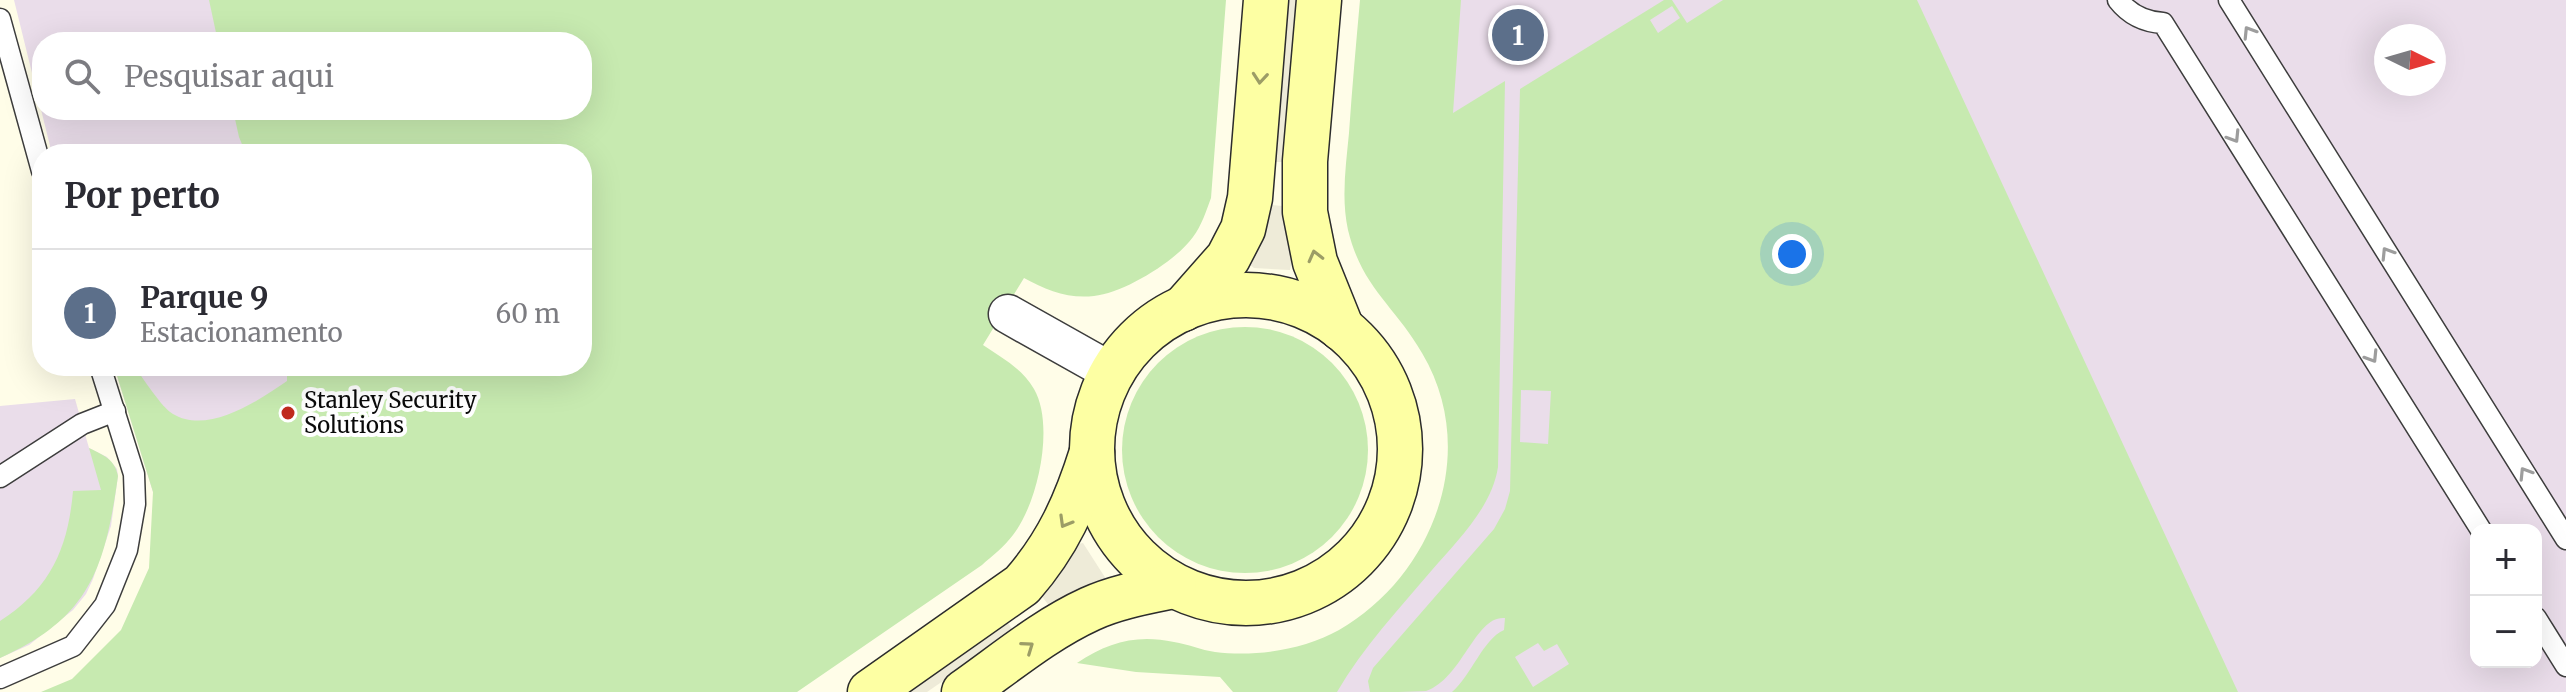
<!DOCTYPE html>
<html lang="pt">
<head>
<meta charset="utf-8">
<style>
  :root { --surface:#fff; --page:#f7f7f7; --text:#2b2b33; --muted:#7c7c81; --line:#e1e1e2; --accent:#c02a1d }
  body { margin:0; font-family:Merriweather,serif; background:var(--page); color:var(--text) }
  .controls { position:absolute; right:24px; bottom:24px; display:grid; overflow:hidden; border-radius:16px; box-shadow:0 8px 32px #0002 }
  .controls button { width:72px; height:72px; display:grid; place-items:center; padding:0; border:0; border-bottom:2px solid var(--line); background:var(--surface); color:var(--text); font:40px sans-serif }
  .compass { position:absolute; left:2374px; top:24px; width:72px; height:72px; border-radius:50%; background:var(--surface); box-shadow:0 8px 32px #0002; rotate:95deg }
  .you { position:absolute; left:1792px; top:254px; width:28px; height:28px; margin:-20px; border:6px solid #fff; border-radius:50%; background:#1a73e8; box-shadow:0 0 0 12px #1a73e833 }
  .badge { display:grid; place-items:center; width:52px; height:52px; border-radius:50%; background:var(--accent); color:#fff; font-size:26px; font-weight:700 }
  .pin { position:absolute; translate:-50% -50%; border:4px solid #fff; box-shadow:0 2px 8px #0006 }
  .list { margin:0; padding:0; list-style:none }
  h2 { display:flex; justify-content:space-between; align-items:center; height:104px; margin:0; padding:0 32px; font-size:34px }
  h2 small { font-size:26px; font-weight:400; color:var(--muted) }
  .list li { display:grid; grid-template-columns:52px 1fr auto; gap:24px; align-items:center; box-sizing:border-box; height:128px; padding:0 32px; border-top:2px solid var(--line) }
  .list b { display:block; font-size:30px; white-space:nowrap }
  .list p { margin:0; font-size:26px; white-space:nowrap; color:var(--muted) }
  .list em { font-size:26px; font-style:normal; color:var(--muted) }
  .icon { flex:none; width:44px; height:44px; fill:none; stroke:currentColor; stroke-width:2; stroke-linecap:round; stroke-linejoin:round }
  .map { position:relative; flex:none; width:2566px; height:692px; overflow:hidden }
  .search { position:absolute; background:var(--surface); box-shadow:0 8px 32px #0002; left:32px; top:32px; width:560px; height:88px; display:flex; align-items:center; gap:20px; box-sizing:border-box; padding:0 28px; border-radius:32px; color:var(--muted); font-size:30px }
  .panel { position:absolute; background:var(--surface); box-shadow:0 8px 32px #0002; left:32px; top:144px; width:560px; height:232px; border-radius:32px }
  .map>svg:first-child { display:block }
</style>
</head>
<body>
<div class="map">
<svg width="2566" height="692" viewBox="0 0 2566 692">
  <rect width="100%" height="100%" fill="#fffde8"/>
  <!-- industrial -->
  <g fill="#eaddea" fill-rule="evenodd">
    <path d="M14 0H366L374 42H42V110H388L396 154H52Z"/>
    <path d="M1389 0H2566V692H1335L1476 464ZM2386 36H2434V84H2386ZM2476 530H2536V662H2476Z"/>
    <path d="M114 366H439L153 492Z"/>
    <path d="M75 399 89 448 107 457 117 469 118 476 111 526 93 579 86 594 73 610 29 645 0 658V406Z"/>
  </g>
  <!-- green -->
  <g fill="#c7eab0" fill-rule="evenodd">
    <path d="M209 0H1226L1211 198C1206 211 1202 225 1193 237 1176 261 1124 293 1094 296 1068 299 1046 290 1024 278L983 345C1002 358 1022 368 1034 389 1055 425 1038 503 1013 535 1004 547 992 556 982 565L797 692H41L72 679 121 630 149 568 153 492 114 366H134C143 378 162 408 173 414 208 435 258 401 287 381V366H582V154H246L239 137 233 110H582V42H218Z"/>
    <path d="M1360 0H1461L1453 113 1505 81 1498 467C1492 507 1458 540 1432 570 1399 609 1363 647 1337 692H1233L1220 677 1136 672 1077 663C1108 642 1137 634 1174 642 1188 644 1201 650 1215 652 1256 657 1303 650 1339 630 1433 576 1481 452 1422 353 1395 306 1362 288 1348 230 1341 198 1346 165 1349 133 1352 89 1356 44 1360 0Z"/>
    <path d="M1664 0H1672L1687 23 1723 0H1917L2238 692H1452C1471 676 1483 639 1504 630L1505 618C1475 615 1463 678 1426 691 1410 692 1387 692 1370 692L1368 681 1373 668 1494 529 1505 509 1510 491 1520 89ZM1672 6 1680 18 1658 33 1650 20ZM1521 390 1551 391 1548 444 1520 442ZM1538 643 1544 651 1557 644 1569 664 1533 687 1515 657Z"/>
    <circle cx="1245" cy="450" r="123"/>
    <path d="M89 448C103 455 115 459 118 476 105 568 90 618 0 658V621C50 589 68 549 73 491L101 490Z"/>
  </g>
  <!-- plaza -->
  <g fill="#eeebd8">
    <path d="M1288 0H1297L1285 162H1275Z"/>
    <path d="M1271 205 1283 206 1292 260 1290 270 1254 268 1250 265Z"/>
    <path d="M1083 543 1106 579 1074 592 1050 607 1041 595 1060 574 1078 544Z"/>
    <path d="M1008 623 1014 632 927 692H908Z"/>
  </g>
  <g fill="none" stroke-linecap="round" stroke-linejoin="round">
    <defs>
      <g id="lane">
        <path d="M2118 0C2129 14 2145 22 2163 23L2481 530"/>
        <path d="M2229 0 2566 539"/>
        <path d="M0 19 42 171"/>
        <path d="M0 477 82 424 115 411"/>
        <path d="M2536 618 2566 666"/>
        <path d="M0 678 73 646 105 605 127 550 135 504 134 474 100 366"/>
      </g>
      <path id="street" d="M1008 314 1113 373"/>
      <g id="secondary">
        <path d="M1319 0 1305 161V212L1315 262 1342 329"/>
        <circle cx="1246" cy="449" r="154"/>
        <path d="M1183 309 1228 258 1243 229 1250 198 1266 0"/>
        <path d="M870 692 1022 585C1058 544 1076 503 1092 452"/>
        <path d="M964 692C1004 664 1044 630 1090 609 1116 597 1145 592 1174 586"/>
      </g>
    </defs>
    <!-- lane casing -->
    <use href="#lane" stroke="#3d3d3d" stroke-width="23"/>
    <!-- street casing -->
    <use href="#street" stroke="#3d3d3d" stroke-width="41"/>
    <!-- secondary casing -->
    <use href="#secondary" stroke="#2c2c2c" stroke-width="47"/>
    <!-- lane -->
    <use href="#lane" stroke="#fff" stroke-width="20"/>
    <!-- street -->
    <use href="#street" stroke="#fff" stroke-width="38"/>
    <!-- secondary -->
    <use href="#secondary" stroke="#fdffa3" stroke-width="44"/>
  </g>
  <!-- one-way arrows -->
  <defs><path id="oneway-chevron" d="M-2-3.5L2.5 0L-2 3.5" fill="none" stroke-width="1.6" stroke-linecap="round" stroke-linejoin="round" transform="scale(2)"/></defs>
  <g stroke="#9d9d9d">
    <use href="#oneway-chevron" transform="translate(2249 32) rotate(-122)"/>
    <use href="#oneway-chevron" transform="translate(2234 137) rotate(58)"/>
    <use href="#oneway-chevron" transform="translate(2387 253) rotate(-122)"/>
    <use href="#oneway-chevron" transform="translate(2372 357) rotate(58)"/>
    <use href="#oneway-chevron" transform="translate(2525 473) rotate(-122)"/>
  </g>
  <g stroke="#9c9d66">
    <use href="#oneway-chevron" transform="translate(1260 78) rotate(95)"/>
    <use href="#oneway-chevron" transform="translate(1315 256) rotate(-104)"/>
    <use href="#oneway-chevron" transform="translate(1065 522) rotate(120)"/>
    <use href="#oneway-chevron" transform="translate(1028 647) rotate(-35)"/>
  </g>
  <!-- markers -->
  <circle fill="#c02a1d" stroke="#fff" stroke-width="3" cx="288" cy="413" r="8"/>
  <g text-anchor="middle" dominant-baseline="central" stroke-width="8" stroke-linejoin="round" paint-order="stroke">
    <!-- poi labels -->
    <g font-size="22" fill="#0a0a0a" stroke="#fff" text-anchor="start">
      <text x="304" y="400">Stanley Security<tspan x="304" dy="25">Solutions</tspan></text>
    </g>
  </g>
</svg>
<div class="controls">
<button>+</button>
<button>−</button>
</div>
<svg class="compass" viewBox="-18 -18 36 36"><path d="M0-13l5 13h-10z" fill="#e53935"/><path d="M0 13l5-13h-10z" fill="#7c7c81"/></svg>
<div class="you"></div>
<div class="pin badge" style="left:1518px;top:35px;background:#5c6f8a">1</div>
<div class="search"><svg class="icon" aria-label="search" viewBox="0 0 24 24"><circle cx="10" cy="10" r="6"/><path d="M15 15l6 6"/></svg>Pesquisar aqui</div>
<section class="panel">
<h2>Por perto<small></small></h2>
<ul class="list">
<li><span class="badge" style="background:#5c6f8a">1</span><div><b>Parque 9</b><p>Estacionamento</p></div><em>60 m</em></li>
</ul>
</section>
</div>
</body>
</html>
